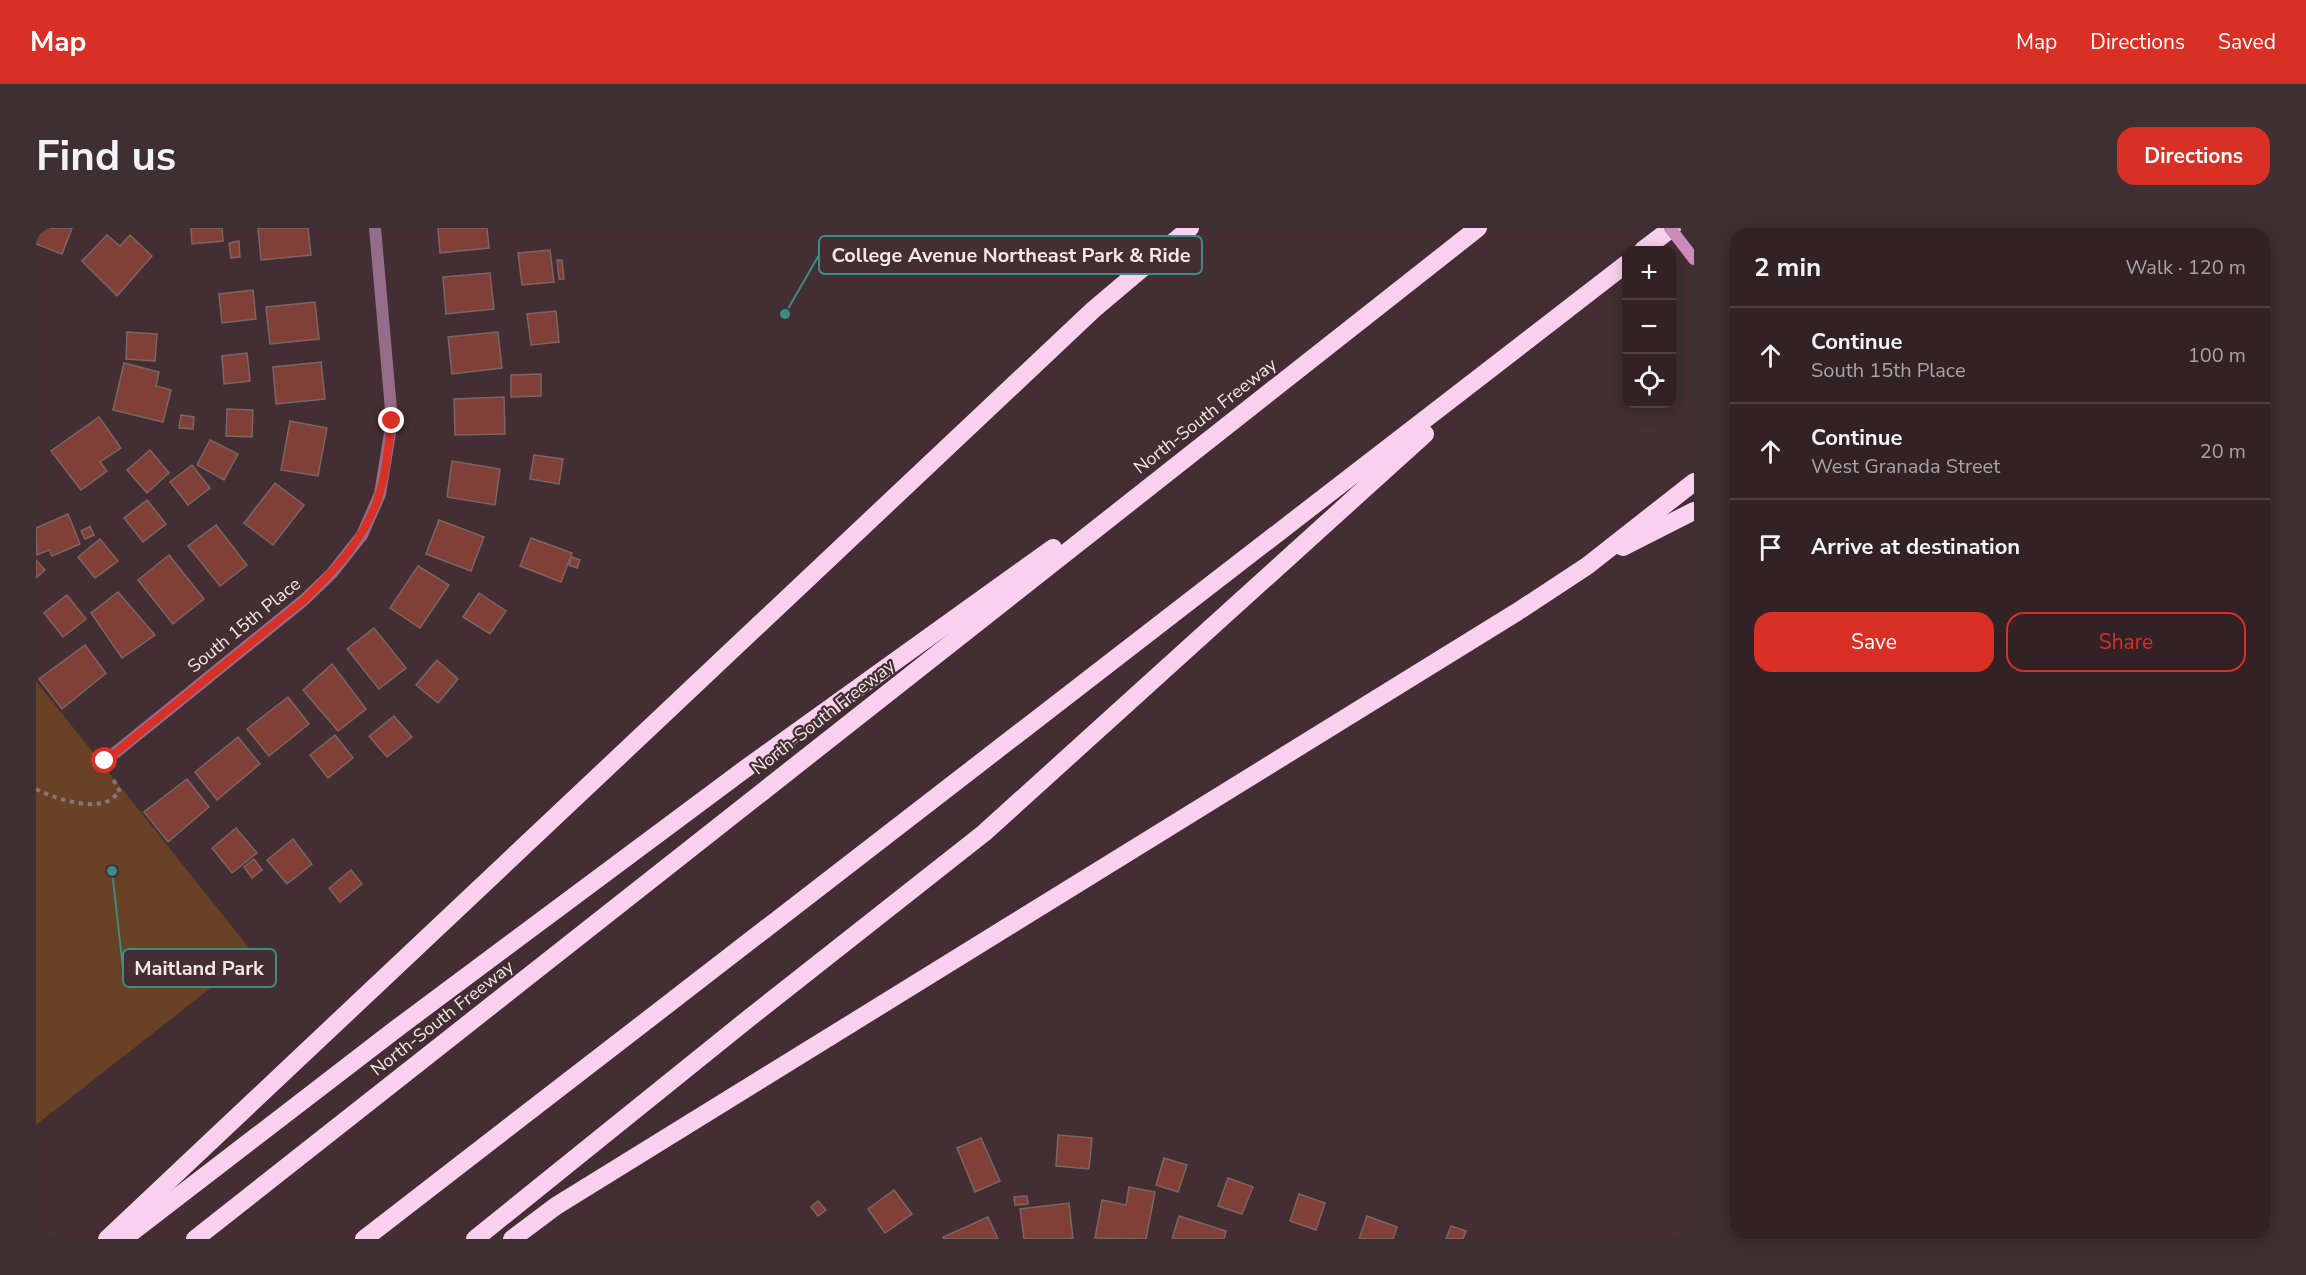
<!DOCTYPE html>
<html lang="en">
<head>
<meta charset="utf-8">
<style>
  :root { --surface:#322226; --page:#3d2f32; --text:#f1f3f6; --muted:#a8a4a7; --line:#4d3f43; --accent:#d93025 }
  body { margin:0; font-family:"Nunito Sans",sans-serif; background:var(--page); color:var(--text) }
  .controls { position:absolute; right:18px; top:18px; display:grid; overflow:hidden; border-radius:12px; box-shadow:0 3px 15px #0003 }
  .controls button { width:54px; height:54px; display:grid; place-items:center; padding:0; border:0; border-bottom:2px solid var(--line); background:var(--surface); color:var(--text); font:30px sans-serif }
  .stop { position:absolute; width:18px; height:18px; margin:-14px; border:4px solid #d93025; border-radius:50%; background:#fff }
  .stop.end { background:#d93025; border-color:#fff; box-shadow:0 2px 6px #0008 }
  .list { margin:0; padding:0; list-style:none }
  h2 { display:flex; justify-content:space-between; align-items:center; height:78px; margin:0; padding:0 24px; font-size:26px }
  h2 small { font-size:20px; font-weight:400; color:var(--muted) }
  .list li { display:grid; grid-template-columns:39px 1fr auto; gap:18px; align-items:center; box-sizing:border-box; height:96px; padding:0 24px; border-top:2px solid var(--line) }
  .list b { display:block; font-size:22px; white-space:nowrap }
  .list p { margin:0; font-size:20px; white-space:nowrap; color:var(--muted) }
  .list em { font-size:20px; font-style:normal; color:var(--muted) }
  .actions { display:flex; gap:12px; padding:18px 24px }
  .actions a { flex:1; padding:14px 0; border:2px solid var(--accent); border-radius:18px; text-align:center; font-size:21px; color:var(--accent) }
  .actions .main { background:var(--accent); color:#fff }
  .icon { flex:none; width:33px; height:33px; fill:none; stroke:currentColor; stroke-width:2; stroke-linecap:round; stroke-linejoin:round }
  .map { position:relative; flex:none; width:1658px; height:1011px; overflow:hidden; border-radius:18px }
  header { display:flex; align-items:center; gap:36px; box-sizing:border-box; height:84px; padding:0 30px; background:var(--accent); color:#fff }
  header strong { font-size:28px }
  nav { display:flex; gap:33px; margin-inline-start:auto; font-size:21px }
  .intro { display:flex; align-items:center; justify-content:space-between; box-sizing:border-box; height:144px; padding:0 36px }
  h1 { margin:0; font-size:42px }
  .button { padding:15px 27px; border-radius:18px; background:var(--accent); color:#fff; font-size:21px; font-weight:700 }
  main { display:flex; gap:36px; padding:0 36px }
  aside { flex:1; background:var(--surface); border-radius:18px; box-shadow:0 3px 15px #0003 }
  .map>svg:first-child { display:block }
</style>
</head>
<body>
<header>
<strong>Map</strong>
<nav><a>Map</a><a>Directions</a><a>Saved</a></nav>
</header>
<div class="intro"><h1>Find us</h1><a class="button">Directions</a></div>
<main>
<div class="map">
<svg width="1658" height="1011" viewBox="0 0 1658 1011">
  <rect width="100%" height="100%" fill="#422e33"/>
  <!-- green -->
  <path fill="#694124" d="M0 453 218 726 0 897Z"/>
  <!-- building -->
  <g fill="#804038" stroke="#7c6562" stroke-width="1.5">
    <path d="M0 0H36L26 26 0 16Z"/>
    <path d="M155 0H186L187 13 156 16Z"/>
    <path d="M222 0H272L275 27 225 32Z"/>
    <path d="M402 0H451L453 20 404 25Z"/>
    <path d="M71 7 84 18 94 7 116 28 81 68 46 33Z"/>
    <path d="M203 13 204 29 195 30 193 15Z"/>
    <path d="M514 22 518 54 486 57 482 25Z"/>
    <path d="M521 32H526L528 51H523Z"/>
    <path d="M454 45 458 81 410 86 407 49Z"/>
    <path d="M217 62 220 91 186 95 183 66Z"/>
    <path d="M279 74 283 111 234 116 230 79Z"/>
    <path d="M520 83 523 114 495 117 491 86Z"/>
    <path d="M91 104 121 106 119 133 90 131Z"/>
    <path d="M462 104 466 140 416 146 412 109Z"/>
    <path d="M211 125 214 153 188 156 186 128Z"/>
    <path d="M285 134 289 171 240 176 237 139Z"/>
    <path d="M88 135 123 144 120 158 135 162 127 194 77 182Z"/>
    <path d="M505 146V168L475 169V147Z"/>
    <path d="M468 169 469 206 419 207 418 171Z"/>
    <path d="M191 181 217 182 216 209 190 208Z"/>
    <path d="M145 187 158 189 157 201 143 200Z"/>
    <path d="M63 189 85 220 64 234 71 243 45 262 15 223Z"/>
    <path d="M254 193 291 200 282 248 245 242Z"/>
    <path d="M174 212 202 226 188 252 161 237Z"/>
    <path d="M114 222 133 245 111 265 91 242Z"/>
    <path d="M498 227 527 231 523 256 494 251Z"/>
    <path d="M416 233 464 241 459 277 411 269Z"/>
    <path d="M156 237 174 260 152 277 134 254Z"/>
    <path d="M239 255 268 277 237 317 208 295Z"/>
    <path d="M111 272 130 296 107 314 88 290Z"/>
    <path d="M32 286 44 316 16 328 13 322 1 327 0 300Z"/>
    <path d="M403 292 448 309 435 343 390 326Z"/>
    <path d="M180 297 211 337 184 358 152 318Z"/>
    <path d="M54 298 58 307 49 311 45 303Z"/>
    <path d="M495 310 536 325 525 354 484 338Z"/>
    <path d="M64 311 82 333 59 350 42 329Z"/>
    <path d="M133 327 168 371 137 396 102 352Z"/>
    <path d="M536 329 544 332 541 340 533 337Z"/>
    <path d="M0 332 9 342 0 350Z"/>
    <path d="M382 338 413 357 384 400 354 380Z"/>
    <path d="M82 364 119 407 86 430 55 385Z"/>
    <path d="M443 365 470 383 454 406 427 389Z"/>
    <path d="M31 367 50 391 27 409 8 385Z"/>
    <path d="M338 400 370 440 343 461 311 421Z"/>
    <path d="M49 417 70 445 26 481 3 451Z"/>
    <path d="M401 432 422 451 402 475 380 457Z"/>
    <path d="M296 436 330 481 302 503 267 462Z"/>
    <path d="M252 469 273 496 233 528 211 501Z"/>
    <path d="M358 488 376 509 351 529 333 508Z"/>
    <path d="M299 507 317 530 292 550 274 527Z"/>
    <path d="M202 509 224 536 181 572 159 544Z"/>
    <path d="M151 551 173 579 132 614 108 584Z"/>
    <path d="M200 600 221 625 196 645 176 620Z"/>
    <path d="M257 611 276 636 251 656 231 632Z"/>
    <path d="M218 631 226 642 216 650 208 639Z"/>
    <path d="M315 642 326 656 304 674 293 660Z"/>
    <path d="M1022 907 1056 910 1053 941 1020 938Z"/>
    <path d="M945 910 964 953 939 964 921 920Z"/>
    <path d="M1128 930 1151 937 1142 964 1120 957Z"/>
    <path d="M1192 950 1217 959 1206 986 1182 978Z"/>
    <path d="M1093 959 1119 964 1110 1011 1059 1010 1066 972 1090 977Z"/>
    <path d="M858 962 876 986 849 1005 832 981Z"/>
    <path d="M1263 966 1289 975 1280 1002 1254 993Z"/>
    <path d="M991 968 992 976 979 977 978 969Z"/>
    <path d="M782 973 790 982 782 988 775 979Z"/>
    <path d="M1033 975 1037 1011H988L984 981Z"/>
    <path d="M1143 988 1190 1003 1188 1011H1136Z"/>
    <path d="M1331 988 1361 999 1357 1011H1323Z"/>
    <path d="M952 989 962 1011H908L907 1009Z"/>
    <path d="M1415 998 1430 1003 1427 1011H1410Z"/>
  </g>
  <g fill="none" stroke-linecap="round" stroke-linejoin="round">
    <!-- path -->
    <path stroke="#87767a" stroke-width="4" stroke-dasharray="4.5 4.5" stroke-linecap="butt" d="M0 561C17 570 54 582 72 573 76 571 80 567 84 564L76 549"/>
    <!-- minor -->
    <path stroke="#966c8b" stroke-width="12" d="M69 533 268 372 296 345 326 307 344 266 356 193 339 0"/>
    <!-- motorway -->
    <g stroke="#f9d0ee" stroke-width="18">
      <path d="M1607 22 1636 0"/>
      <path d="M1587 319 1658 283"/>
      <path d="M71 1011 1057 82 1154 0"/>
      <path d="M87 1011 360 801 709 541 1017 320"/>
      <path d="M159 1011 1442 0"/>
      <path d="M328 1011 1590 36"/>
      <path d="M439 1011 712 791 948 605 1389 206"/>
      <path d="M476 1011 520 978 1481 384 1551 338 1658 254"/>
    </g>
    <!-- secondary-bridge -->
    <path stroke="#cd8bbc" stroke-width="12" d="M1634 0 1658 31"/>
  </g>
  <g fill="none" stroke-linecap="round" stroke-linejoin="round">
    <!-- route -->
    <path stroke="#d93025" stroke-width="8" d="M69 533 268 372C299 342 330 309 343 267 351 244 352 217 356 193"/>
  </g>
  <g text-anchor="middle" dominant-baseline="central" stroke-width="4.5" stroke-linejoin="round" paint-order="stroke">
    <!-- street labels -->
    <g font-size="18" fill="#f4e7ea" stroke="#422e33">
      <text transform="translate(1169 188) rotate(-38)">North-South Freeway</text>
      <text transform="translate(208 397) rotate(-39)">South 15th Place</text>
      <text transform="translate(787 489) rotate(-38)">North-South Freeway</text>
      <text transform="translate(406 790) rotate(-38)">North-South Freeway</text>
    </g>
  </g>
  <!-- callouts -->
  <path fill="none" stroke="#3d8d87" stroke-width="2" d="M749 86L783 27M76 643L87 740"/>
  <g fill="#3d8d87" stroke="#422e33" stroke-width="2">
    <circle cx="749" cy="86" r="6"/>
    <circle cx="76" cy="643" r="6"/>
  </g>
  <g fill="#422e33" stroke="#3d8d87" stroke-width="2">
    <rect x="783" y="8" width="383" height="38" rx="6"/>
    <rect x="87" y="721" width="153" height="38" rx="6"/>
  </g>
  <g font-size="20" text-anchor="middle" font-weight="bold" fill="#f4e7ea">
    <text x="975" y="34">College Avenue Northeast Park &amp; Ride</text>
    <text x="163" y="747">Maitland Park</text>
  </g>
</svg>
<div class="controls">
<button>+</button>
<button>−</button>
<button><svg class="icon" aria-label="locate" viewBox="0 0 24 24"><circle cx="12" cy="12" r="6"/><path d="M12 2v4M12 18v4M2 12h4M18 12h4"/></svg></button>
</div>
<div class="stop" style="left:69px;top:533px"></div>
<div class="stop end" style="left:356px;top:193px"></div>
</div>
<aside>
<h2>2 min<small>Walk · 120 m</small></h2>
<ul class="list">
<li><svg class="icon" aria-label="ahead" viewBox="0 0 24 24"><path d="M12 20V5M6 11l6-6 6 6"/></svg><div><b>Continue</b><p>South 15th Place</p></div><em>100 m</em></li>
<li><svg class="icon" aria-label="ahead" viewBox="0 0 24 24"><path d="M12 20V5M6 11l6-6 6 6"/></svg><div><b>Continue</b><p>West Granada Street</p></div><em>20 m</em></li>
<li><svg class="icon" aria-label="arrive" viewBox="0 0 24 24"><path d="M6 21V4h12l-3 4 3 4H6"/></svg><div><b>Arrive at destination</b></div></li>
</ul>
<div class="actions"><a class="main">Save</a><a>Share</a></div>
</aside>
</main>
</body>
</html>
